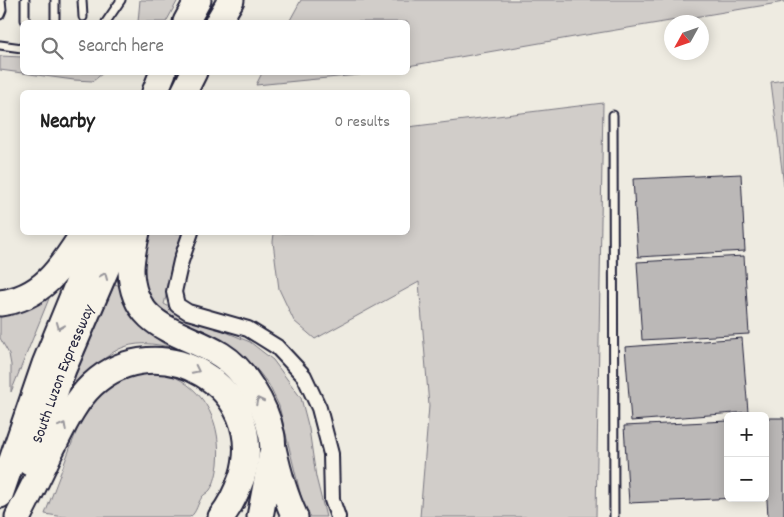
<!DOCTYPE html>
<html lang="en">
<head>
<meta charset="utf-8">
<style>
  :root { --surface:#fff; --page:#f2f2f2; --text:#222; --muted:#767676; --line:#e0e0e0 }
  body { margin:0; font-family:Dekko,sans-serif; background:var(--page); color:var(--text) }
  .controls { position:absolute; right:15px; bottom:15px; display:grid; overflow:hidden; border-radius:8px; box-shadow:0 2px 12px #0003 }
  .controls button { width:45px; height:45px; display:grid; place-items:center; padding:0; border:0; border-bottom:1px solid var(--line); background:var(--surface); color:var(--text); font:25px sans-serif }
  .compass { position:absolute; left:664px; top:15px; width:45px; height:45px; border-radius:50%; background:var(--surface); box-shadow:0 2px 12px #0003; rotate:230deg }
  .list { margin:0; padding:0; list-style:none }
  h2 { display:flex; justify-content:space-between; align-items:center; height:65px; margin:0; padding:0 20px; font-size:21px }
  h2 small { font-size:16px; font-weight:400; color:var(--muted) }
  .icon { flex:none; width:28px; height:28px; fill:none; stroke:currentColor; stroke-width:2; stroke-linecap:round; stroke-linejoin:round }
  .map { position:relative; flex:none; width:784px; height:517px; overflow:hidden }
  .search { position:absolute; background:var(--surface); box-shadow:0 2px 12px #0003; left:20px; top:20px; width:390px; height:55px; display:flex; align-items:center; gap:12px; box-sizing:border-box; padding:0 18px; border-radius:8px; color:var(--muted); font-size:19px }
  .panel { position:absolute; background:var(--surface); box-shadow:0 2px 12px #0003; left:20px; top:90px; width:390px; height:145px; border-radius:8px }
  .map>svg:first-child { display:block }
</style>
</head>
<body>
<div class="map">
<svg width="784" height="517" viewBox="0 0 784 517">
  <rect width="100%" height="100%" fill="#eeebe1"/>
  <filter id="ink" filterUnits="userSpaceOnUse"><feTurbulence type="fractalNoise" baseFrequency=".02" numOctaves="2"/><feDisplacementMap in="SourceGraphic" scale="10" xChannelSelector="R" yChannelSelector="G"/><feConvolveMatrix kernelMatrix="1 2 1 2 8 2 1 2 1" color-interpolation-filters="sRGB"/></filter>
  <g filter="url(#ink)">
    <!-- green -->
    <g fill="#d1cdc9" stroke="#7a7882">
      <path d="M140 0H178L166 22H138Z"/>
      <path d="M301 0H784V2L574 37 408 66V22H289Z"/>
      <path d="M0 56 22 57V72L103 73 93 81 74 80 0 70Z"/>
      <path d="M262 73V72L371 73 358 75 256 85Z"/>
      <path d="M784 80V186L771 82Z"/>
      <path d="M603 103 596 517H420L429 406 419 282 315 339 294 321 279 289 273 242 274 233 408 232V127Z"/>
      <path d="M145 233H186L176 258 164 304 180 313 250 342 273 360 301 398 309 429 316 477 326 517H306L279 406 269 385 259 372 247 359 211 335 179 320 150 301 147 294 140 255Z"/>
      <path d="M115 284 120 286C129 316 143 331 169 347 119 335 103 357 74 393L69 391Z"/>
      <path d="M46 296H50L11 392V365L9 354 0 338V313Z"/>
      <path d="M138 371C148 372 160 371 168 374 207 389 222 426 218 464 217 472 215 483 210 490 208 493 204 494 202 497 197 504 197 512 190 517H64L45 514 80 422 90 409 91 397Z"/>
    </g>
    <!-- building -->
    <g fill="#bbb8b7" stroke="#22223b">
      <path d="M741 174 745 251 638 257 633 179Z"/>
      <path d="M744 256 749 334 642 340 637 262Z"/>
      <path d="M742 338 748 412 631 421 625 347Z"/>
      <path d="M765 418H784V517H768L765 466Z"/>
      <path d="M728 421V498H736L629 503 624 426Z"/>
    </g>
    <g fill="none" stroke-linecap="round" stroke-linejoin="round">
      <defs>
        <g id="service">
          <path d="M82 0 83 17"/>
          <path d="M0 15 2 10 1 0"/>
          <path d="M55 19V0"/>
          <path d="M25 20V0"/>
          <path d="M106 22 121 0"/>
          <path d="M0 45 22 48"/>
          <path d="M613 115 614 517"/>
        </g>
        <path id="minor" d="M191 232 181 261 174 292 177 305 188 312 248 329 277 347 304 376 319 408 331 454 332 500 338 517"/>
        <g id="motorway">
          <path d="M186 22 198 0"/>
          <path d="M218 22 231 0"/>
          <path d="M155 92 163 72"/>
          <path d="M184 92 194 72"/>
          <path d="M137 232C134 245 131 257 131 270 132 329 182 331 221 355 234 363 244 375 252 388 261 402 268 417 271 433 273 438 272 443 273 448 278 471 285 496 295 517"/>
          <path d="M0 303C44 298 62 266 84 232"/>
          <path id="s1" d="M30 463 63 369 122 232"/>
          <path d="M0 495 45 364 99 232"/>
          <path d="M18 517C29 495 40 474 50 452 62 429 73 403 92 385 159 323 270 387 242 477 237 491 231 505 221 517"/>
          <path d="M260 517 272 453"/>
        </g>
      </defs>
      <!-- service casing -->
      <use href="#service" stroke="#22223b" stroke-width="11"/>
      <!-- minor casing -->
      <use href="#minor" stroke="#22223b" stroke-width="18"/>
      <!-- motorway casing -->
      <use href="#motorway" stroke="#22223b" stroke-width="29"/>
      <!-- service -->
      <use href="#service" stroke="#f7f3e8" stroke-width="7"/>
      <!-- minor -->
      <use href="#minor" stroke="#f7f3e8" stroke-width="14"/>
      <!-- motorway -->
      <use href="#motorway" stroke="#f7f3e8" stroke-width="25"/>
    </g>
    <!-- one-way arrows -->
    <defs><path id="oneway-chevron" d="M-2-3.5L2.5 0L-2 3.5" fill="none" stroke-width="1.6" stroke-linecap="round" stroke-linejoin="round" transform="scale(1.25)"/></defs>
    <g stroke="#97959a">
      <use href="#oneway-chevron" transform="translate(104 276) rotate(-67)"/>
      <use href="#oneway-chevron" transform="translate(60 326) rotate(112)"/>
      <use href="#oneway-chevron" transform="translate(196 370) rotate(26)"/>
      <use href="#oneway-chevron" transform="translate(259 401) rotate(-117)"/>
      <use href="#oneway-chevron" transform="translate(63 426) rotate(-62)"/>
    </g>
  </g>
  <g text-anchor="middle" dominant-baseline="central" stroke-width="4" stroke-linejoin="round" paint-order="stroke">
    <!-- street labels -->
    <g font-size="16" fill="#22223b" stroke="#f7f3e8">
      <text stroke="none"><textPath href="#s1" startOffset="95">South Luzon Expressway</textPath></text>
    </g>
  </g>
</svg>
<div class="controls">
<button>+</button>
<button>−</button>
</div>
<svg class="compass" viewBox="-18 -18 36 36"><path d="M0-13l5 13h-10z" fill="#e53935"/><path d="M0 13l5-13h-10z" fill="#767676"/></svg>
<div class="search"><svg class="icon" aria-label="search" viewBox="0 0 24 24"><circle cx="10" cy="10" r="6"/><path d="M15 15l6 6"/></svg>Search here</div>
<section class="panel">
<h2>Nearby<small>0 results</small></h2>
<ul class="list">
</ul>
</section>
</div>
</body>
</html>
